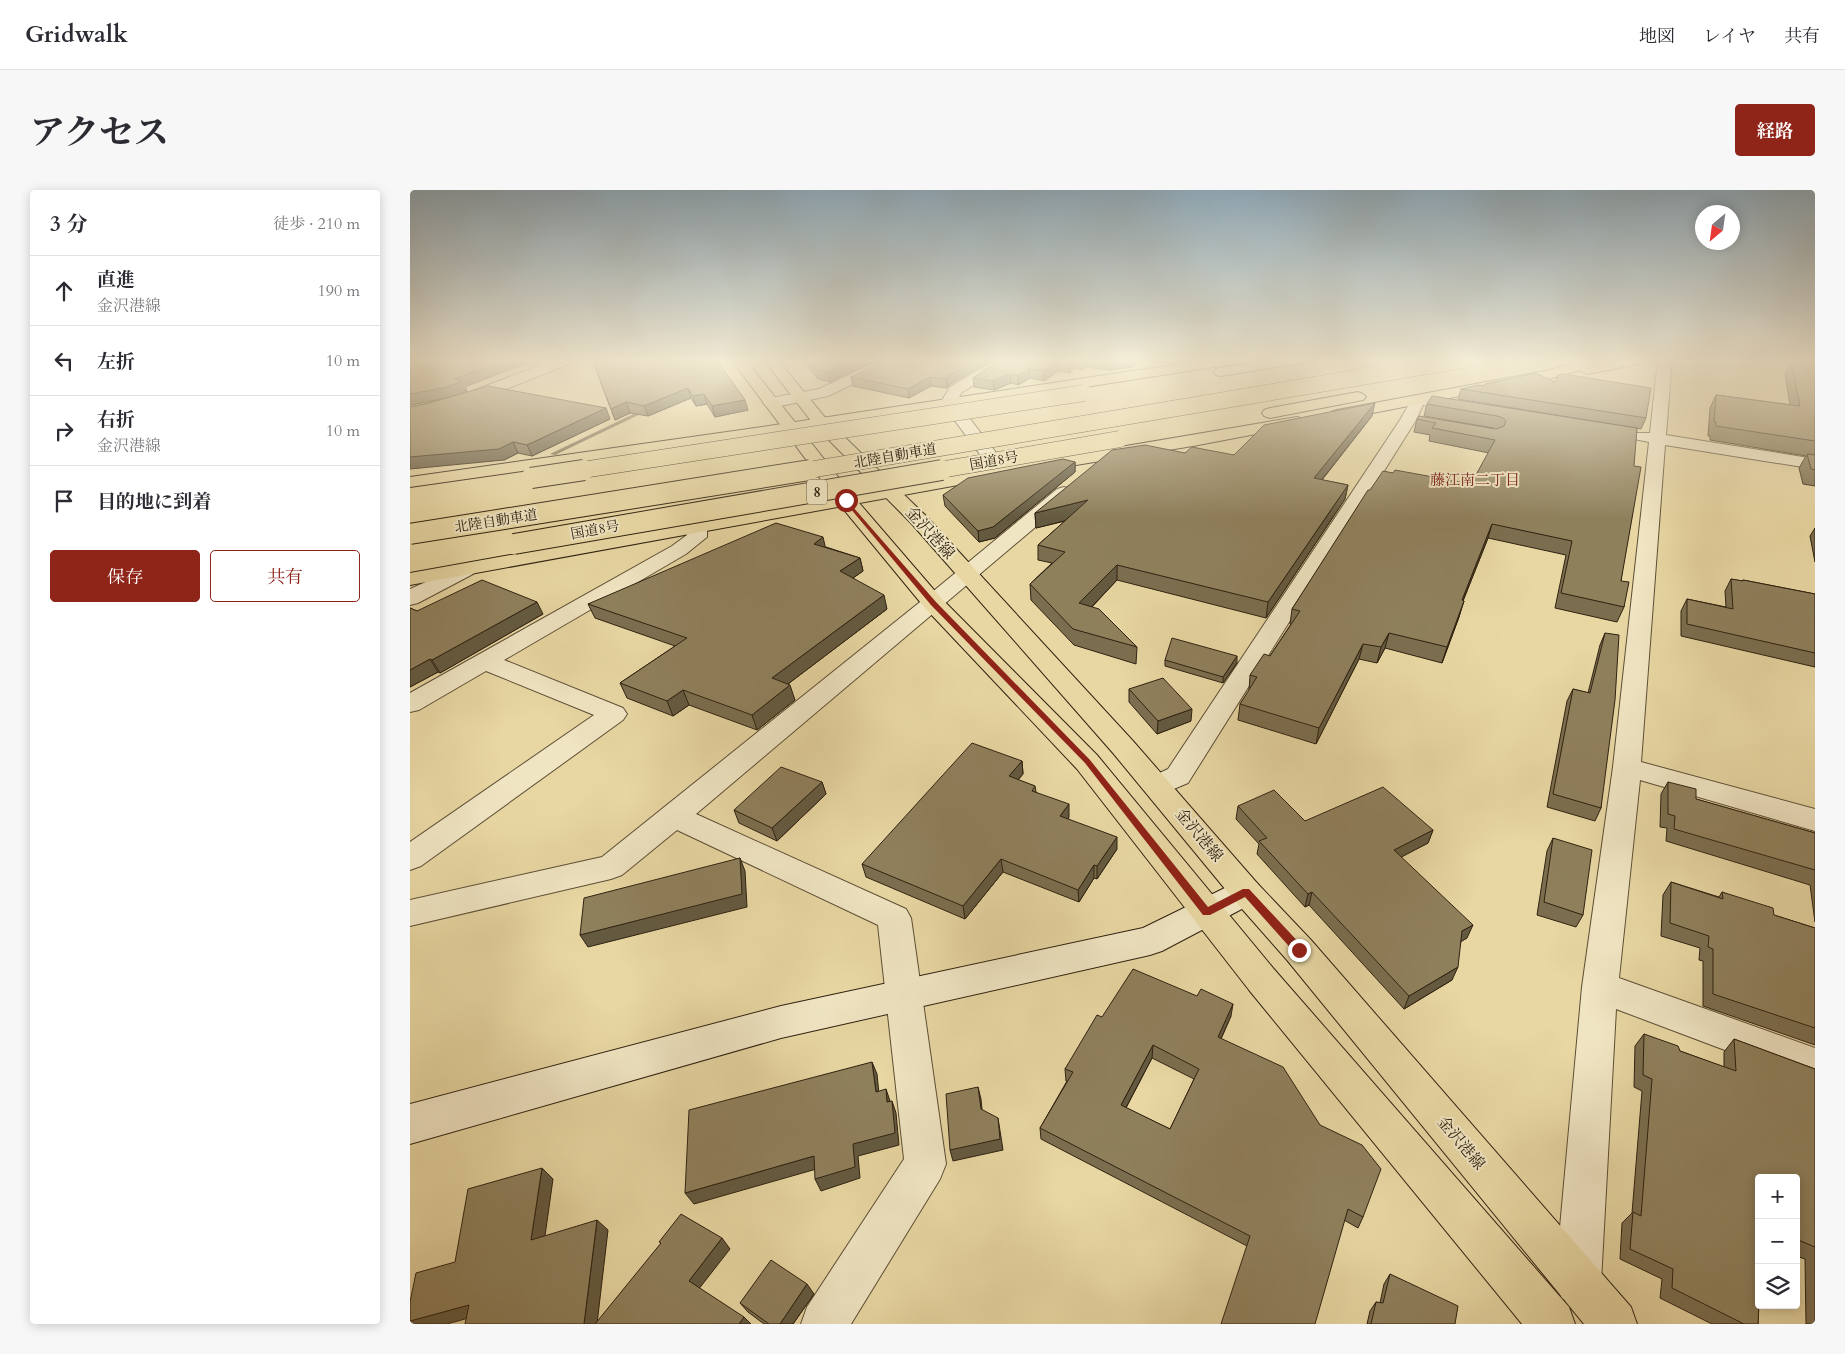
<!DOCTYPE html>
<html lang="ja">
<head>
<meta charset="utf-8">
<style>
  :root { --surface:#fff; --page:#f7f7f7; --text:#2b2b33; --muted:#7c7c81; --line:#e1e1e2; --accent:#8f2418 }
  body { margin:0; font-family:Cardo,"Noto Serif JP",serif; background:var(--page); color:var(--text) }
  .controls { position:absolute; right:15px; bottom:15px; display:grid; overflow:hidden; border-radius:5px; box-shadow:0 2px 12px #0003 }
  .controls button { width:45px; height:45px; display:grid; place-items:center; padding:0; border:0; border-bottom:1px solid var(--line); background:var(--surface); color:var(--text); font:25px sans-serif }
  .compass { position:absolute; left:1285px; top:15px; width:45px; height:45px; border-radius:50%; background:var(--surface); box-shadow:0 2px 12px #0003; rotate:209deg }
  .stop { position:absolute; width:15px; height:15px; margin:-11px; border:4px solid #8f2418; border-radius:50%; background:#fff }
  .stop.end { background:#8f2418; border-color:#fff; box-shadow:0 1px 5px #0008 }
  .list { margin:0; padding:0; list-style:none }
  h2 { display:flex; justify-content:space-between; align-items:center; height:65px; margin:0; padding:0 20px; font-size:21px }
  h2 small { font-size:16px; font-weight:400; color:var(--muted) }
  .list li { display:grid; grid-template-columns:32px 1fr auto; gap:15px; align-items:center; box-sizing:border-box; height:70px; padding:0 20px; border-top:1px solid var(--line) }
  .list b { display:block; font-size:19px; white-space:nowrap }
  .list p { margin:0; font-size:16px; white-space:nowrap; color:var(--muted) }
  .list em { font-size:16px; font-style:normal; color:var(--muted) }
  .actions { display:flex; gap:10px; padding:15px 20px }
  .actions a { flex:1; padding:11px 0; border:1px solid var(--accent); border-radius:5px; text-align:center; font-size:18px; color:var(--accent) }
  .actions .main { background:var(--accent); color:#fff }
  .icon { flex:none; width:28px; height:28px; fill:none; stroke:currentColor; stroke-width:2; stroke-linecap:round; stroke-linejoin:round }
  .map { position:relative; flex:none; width:1405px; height:1134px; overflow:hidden; border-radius:5px }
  header { display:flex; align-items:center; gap:30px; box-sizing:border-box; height:70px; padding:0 25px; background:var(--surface); border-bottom:1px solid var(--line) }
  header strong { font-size:24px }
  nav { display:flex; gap:28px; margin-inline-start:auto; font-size:18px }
  .intro { display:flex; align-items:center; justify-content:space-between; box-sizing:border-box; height:120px; padding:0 30px }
  h1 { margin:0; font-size:35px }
  .button { padding:12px 22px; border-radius:5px; background:var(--accent); color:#fff; font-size:18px; font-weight:700 }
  main { display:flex; gap:30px; padding:0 30px }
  aside { flex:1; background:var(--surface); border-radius:5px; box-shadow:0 2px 12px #0003 }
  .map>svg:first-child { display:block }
</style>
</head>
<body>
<header>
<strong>Gridwalk</strong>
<nav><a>地図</a><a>レイヤ</a><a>共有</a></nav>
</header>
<div class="intro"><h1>アクセス</h1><a class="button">経路</a></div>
<main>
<aside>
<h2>3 分<small>徒歩 · 210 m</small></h2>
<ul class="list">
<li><svg class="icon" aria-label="ahead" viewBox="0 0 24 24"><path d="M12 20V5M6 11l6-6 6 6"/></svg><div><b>直進</b><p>金沢港線</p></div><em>190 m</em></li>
<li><svg class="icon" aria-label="left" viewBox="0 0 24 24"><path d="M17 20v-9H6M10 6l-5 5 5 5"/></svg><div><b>左折</b></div><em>10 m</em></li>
<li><svg class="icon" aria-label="right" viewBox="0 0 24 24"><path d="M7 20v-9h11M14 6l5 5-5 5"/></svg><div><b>右折</b><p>金沢港線</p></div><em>10 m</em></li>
<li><svg class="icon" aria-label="arrive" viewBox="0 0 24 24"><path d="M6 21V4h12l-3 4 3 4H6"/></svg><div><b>目的地に到着</b></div></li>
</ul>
<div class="actions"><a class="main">保存</a><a>共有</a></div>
</aside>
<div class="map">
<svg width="1405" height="1134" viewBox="0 0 1405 1134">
  <rect width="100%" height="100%" fill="#e8d7a3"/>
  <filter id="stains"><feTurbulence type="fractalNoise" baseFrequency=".004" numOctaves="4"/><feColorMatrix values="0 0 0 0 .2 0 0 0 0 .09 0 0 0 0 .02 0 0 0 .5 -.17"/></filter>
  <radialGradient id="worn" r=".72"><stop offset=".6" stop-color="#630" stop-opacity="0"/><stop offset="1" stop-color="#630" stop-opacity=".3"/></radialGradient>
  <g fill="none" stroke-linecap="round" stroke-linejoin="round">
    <!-- stream -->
    <path fill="#78694a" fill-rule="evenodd" d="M236 218 241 219 145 265 140 264Z"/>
    <defs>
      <g id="street">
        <path d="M146 169H166L164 172C110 193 57 218 0 227V217L42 209Z"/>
        <path d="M473 169H491L489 172 418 206 361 218 356 216 353 213 356 210 361 208 409 199Z"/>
        <path d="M588 169H605L551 203 547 212 601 282 598 286 592 287 586 286 531 212 540 197Z"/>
        <path d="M751 169H811C798 186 771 176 753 172Z"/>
        <path d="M1248 169H1262L1256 245 1405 269V279L1255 255 1231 572 1405 619V641L1230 590 1209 788 1405 858V894L1206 819 1191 1092 1184 1108 1168 1115 1152 1108 1145 1092 1172 797 1203 577 1239 252 1224 249 1222 246 1224 243H1240Z"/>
        <path d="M1008 205 1044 212 1047 215 1044 218 1039 220 1013 215 1006 230 778 593 747 606 737 603 733 596 737 589 758 579 990 230 1003 207Z"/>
        <path d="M654 297 661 299 663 303 661 307 286 624 496 719 501 728 536 974 530 989 441 1134H391L397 1117 494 969 468 735 267 640 212 685 201 689 0 736V710L192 667 515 408 647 299Z"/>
        <path d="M287 330 294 332 297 336V347L276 364 94 470 213 518 217 524 213 530 11 676 0 680V652L184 525 76 481 9 520 0 522V503L262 356 277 345V336L280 332Z"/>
        <path d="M56 374 63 376 67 380 63 384 8 413 0 415V399Z"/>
      </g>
      <path id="secondary" d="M836 689 847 693 852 702 847 711 752 761 740 765 371 848 0 954V914L371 816 733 738 825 693Z"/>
      <g id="primary">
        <path d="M321 169H335L444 307 531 408 687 565 863 778 1159 1117 1165 1134H1112L839 800 667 579 515 418 430 315Z"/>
        <path d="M353 169H367L417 230 515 325 723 551 847 693 901 750 1221 1117 1227 1134H1174L877 770 825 711 703 563 501 333 405 236Z"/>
      </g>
      <g id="highway">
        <path d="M802 169H837L830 173 345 248 0 297V287L345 238Z"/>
        <path d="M866 169H899L892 173 811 186 806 185 804 182 806 179 811 178Z"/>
        <path d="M1179 169H1201L1199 172 1212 169H1241L1234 173 1177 184 1170 180 1142 188 927 230 921 228 919 225 921 222 927 220 1140 180Z"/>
        <path d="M948 202 953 204 956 207 953 210 860 228 854 226 852 223 854 220 860 218Z"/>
        <path d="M887 227 893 229 895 232 893 235 783 256 592 287 0 395V383L592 277Z"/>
      </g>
    </defs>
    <!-- street casing -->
    <use href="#street" stroke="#5c4e35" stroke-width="2"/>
    <!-- secondary casing -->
    <use href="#secondary" stroke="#2e2110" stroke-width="2"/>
    <!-- primary casing -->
    <use href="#primary" stroke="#2e2110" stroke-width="2"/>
    <!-- highway casing -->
    <use href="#highway" stroke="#2e2110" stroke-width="2"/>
    <!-- street -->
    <use href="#street" fill="#f0e5c3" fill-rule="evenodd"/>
    <!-- secondary -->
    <use href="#secondary" fill="#f0e5c3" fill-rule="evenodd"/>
    <!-- primary -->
    <use href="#primary" fill="#e8d7a3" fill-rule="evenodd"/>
    <!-- highway -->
    <use href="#highway" fill="#e8d7a3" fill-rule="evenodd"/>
    <defs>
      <g id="highway-bridge-far1">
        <path d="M166 281 674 203"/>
        <path d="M393 281 1059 169"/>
        <path d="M524 281 710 249"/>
      </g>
      <g id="highway-bridge">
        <path d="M121 288 174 280"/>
        <path d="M0 344 400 280"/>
        <path d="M104 354 532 280"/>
      </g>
    </defs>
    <!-- highway-bridge-far1 casing -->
    <use href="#highway-bridge-far1" stroke="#2e2110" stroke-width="17" stroke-linecap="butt"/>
    <!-- highway-bridge casing -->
    <use href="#highway-bridge" stroke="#2e2110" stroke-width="22" stroke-linecap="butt"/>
    <!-- highway-bridge-far1 -->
    <use href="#highway-bridge-far1" stroke="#e8d7a3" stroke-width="16"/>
    <!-- highway-bridge -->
    <use href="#highway-bridge" stroke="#e8d7a3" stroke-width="20"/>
  </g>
  <!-- wall -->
  <g fill="#7b6e4f" stroke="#2e2110" fill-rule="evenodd">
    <path d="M182 169H306L338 220 305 227 297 214 286 216 281 208 238 226 220 223 205 230Z"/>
    <path d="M391 169H469L420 192 408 189Z"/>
    <path d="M585 169 539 195 537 198 521 196 499 208 443 196 441 187Z"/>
    <path d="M593 169H751V173L732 169 721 177 699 180 677 177 672 180 666 178 659 183 648 181 634 191 620 188 608 195 601 193 584 200 564 197 563 188Z"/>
    <path d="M1381 171 1405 174V296L1393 294 1389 278 1396 266 1300 250V246H1298L1300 218 1306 205 1380 215 1375 184Z"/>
    <path d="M0 177 55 197 57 201 44 206 200 229 122 266 108 263 94 270 16 214 39 208 0 215Z"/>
    <path d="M1145 192 1236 228 1231 239 1048 209 1051 199 1074 196Z"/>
    <path d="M1017 214 1227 238 1211 391 1214 417 1207 432 1145 418 1156 365 1078 348 1053 411 1049 427 1032 473 975 458 967 473 949 469 906 554 828 530 830 514 839 501 840 485 860 466 881 434H880L882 419 960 300 983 283 1061 294 1079 263 1019 251 1020 245 1004 242 1007 229 1083 238 1014 226Z"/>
    <path d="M962 226 912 290 938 295 935 309 856 428 707 390 682 417 727 457 726 474 664 455 621 410 620 394 642 373 628 370V355L655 331 626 338 625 323 775 263 824 265Z"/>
    <path d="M665 272V282L585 348 569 352 535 316 533 305Z"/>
    <path d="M1405 338V372L1400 346Z"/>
    <path d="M416 357 450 368 453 381 443 388 477 419 378 494 385 510 347 540 279 515 263 526 217 508 210 493 265 456 185 428 178 414Z"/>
    <path d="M1321 389 1332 391 1333 390 1405 404V477L1271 446V421L1277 409 1316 417 1315 401Z"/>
    <path d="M0 418 7 421 133 424 30 483 28 482 0 497Z"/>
    <path d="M1195 443 1191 618 1185 631 1137 617 1157 511 1163 499 1178 503 1190 455Z"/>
    <path d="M755 470 827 473 813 493 755 476Z"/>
    <path d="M719 499 781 531 747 544 719 512Z"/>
    <path d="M612 571 613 584 608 590 625 596 626 602 659 627 658 629 707 659 687 689 684 688 669 712 593 682 555 729 456 687 452 674Z"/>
    <path d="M412 592 416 604 367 651 329 633 324 620Z"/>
    <path d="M1258 592 1286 609 1405 643V732L1400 695 1256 651 1257 638 1250 637 1251 604Z"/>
    <path d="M828 616 895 631 1023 640 1018 653 991 667 1057 748 1051 751 1042 790 994 819 899 715 895 717 847 664 849 654 826 629Z"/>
    <path d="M1143 648 1173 725 1166 737 1127 725 1137 661Z"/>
    <path d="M1261 692 1309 707 1312 702 1364 725 1405 738V855L1293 816V771L1289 770 1290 758 1251 746 1253 705Z"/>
    <path d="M821 826 811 849 953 1027 948 1038 934 1030 837 1056 631 949 630 938 657 891H656L655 879 692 827ZM742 868 784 889 760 939 716 918Z"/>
    <path d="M1234 844 1270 861 1314 877V862L1324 849 1405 879V1134H1396L1395 1069 1386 1066V988H1349L1348 1134H1302L1250 1108 1252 1089 1210 1069 1212 1033 1222 1023 1232 901 1224 897 1225 856Z"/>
    <path d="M980 1084 1045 1134H957L960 1121 966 1112 970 1113 974 1094Z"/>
    <path d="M404 1104 383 1134H354L338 1122 330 1113Z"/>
  </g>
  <!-- shaded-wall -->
  <g fill="#645a40" stroke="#2e2110">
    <path d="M0 169H19L0 175Z"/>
    <path d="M98 169H127L55 197 57 201 41 207 0 215V204L44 189Z"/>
    <path d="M448 169H469L420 192 418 182Z"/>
    <path d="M568 169H585L539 195 537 198 536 189 538 186Z"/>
    <path d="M666 169V178L659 183 658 174Z"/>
    <path d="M674 169H677V177L672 180V170Z"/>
    <path d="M714 169H732L721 177 699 180V171Z"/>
    <path d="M648 172V181L634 191V181Z"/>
    <path d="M619 179 620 188 608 195V186Z"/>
    <path d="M600 184 601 193 584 200 583 191Z"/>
    <path d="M520 187 521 196 499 208 498 199Z"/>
    <path d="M278 198 281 208 238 226 234 216Z"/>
    <path d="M294 204 297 214 286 216 283 206Z"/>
    <path d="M335 210 338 220 305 227 302 216Z"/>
    <path d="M216 212 220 223 205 230 201 219Z"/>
    <path d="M965 213 962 226 902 302 904 288Z"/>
    <path d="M196 218 200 229 122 266 117 255Z"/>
    <path d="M103 252 108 263 94 270 0 279V267Z"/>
    <path d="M665 272V282L585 348 569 352 568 341Z"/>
    <path d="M938 295 935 309 856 428 858 412Z"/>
    <path d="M678 310V325L626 338 625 323Z"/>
    <path d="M1082 334 1078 348 1047 426 1052 410Z"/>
    <path d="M413 347 416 360 404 354Z"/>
    <path d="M450 368 453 381 433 395 430 381Z"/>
    <path d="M707 375V390L670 429 669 413Z"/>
    <path d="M474 405 477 419 366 503 362 488Z"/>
    <path d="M1054 411 1049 427 1032 473 1037 457Z"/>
    <path d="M127 412 133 424 30 483 22 470Z"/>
    <path d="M979 443 975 458 967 473 971 457Z"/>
    <path d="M953 454 949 469 906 554 909 538Z"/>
    <path d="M827 466V473L813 493V487Z"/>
    <path d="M20 469 28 482 0 497V480Z"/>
    <path d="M380 495 385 510 347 540 342 525Z"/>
    <path d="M273 500 279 515 263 526 257 511Z"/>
    <path d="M782 519 781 531 747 544 748 531Z"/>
    <path d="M612 571 613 584 600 599 599 586Z"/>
    <path d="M412 592 416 604 367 651 362 638Z"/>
    <path d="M659 614V627L650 639V626Z"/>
    <path d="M1023 640 1018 653 980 673 984 660Z"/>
    <path d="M707 647V659L687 689V676Z"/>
    <path d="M330 668 335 681 337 717 178 757 170 745Z"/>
    <path d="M591 669 593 682 555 729 553 716Z"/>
    <path d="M684 675V688L669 712 668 700Z"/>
    <path d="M902 702 899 715 895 717 898 704Z"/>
    <path d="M1063 735 1057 748 1047 754 1052 741Z"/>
    <path d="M1048 777 1042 790 994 819 999 806Z"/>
    <path d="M823 814 821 826 806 860 808 847Z"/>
    <path d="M743 855 742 868 711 927V915Z"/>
    <path d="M462 872 467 884 470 914 466 902Z"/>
    <path d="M568 897 571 909 573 930 571 919Z"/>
    <path d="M476 899 480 911 482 924 477 912Z"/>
    <path d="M482 911 486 923 489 955 448 966 450 988 411 1001 405 989 443 954Z"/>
    <path d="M588 928 593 960 543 971 540 960Z"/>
    <path d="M404 966 410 978 284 1014 275 1003Z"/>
    <path d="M132 978 143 989 133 1060 121 1050Z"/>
    <path d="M187 1030 198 1040 187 1134H174Z"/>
    <path d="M312 1048 320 1059 288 1100 279 1091Z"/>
    <path d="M397 1094 404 1104 383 1134H370Z"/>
    <path d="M59 1115 73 1124 37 1134H0V1131Z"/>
    <path d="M334 1127 341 1134H329Z"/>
  </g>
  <!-- building -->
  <g fill="#8f805c" stroke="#2e2110" fill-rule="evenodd">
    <path d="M24 169H98L44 189 53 191 37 197 0 204V177Z"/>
    <path d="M182 169H306L335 210 302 216 294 204 283 206 278 198 234 216 216 212 201 219Z"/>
    <path d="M397 169H448L418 182 407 180Z"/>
    <path d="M479 169H568L538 186 536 189 520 187 498 199 441 187Z"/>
    <path d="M593 169H674L672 170 666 169 658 174 648 172 634 181 619 179 608 186 600 184 583 191 563 188Z"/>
    <path d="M686 169H714L699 171Z"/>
    <path d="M1381 171 1405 174V251L1306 236V232H1304L1306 205 1390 216Z"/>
    <path d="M1126 183 1145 192 1148 185 1153 184 1241 198 1236 228 1051 199 1068 195 1074 196 1075 194Z"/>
    <path d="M78 196 196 218 117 255 103 252 89 259 0 267V217L16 214Z"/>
    <path d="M1022 206 1227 238 1224 276 1231 277 1211 391 1219 392 1214 417 1151 403 1162 351 1082 334 1052 410 1054 411 1037 457 979 443 971 457 953 454 909 538 830 514 847 487 840 485 854 464 860 466 890 421 882 419 958 300H960L973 281 983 283 985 280 1061 294 1085 250 1022 238 1026 233 1007 229 1009 226 1086 239 1094 236 1096 231 1093 228 1087 226 1017 214Z"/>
    <path d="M965 213 904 288 938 295 858 412 707 375 669 413 689 419 727 457 663 439 620 394 655 362 628 355 678 310 625 323 702 260 735 255 775 263 782 257 824 265 854 235Z"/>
    <path d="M1397 264 1405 265V280L1401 279Z"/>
    <path d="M653 269 665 272 583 337 568 341 533 305 558 288Z"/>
    <path d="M366 333 413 347 404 354 450 368 430 381 474 405 362 488 380 495 342 525 273 500 257 511 210 493 277 448 178 414Z"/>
    <path d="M1321 389 1333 391V390L1405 404V463L1277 434V409L1323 419Z"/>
    <path d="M72 390 127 412 22 470 20 469 0 480V418L7 421Z"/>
    <path d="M1195 443 1209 445 1205 510 1191 618 1143 604 1163 499 1180 503Z"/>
    <path d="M762 448 827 466 813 487 755 470Z"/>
    <path d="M753 488 782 519 748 531 719 499Z"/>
    <path d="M562 553 612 571 599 586 625 596 622 601 659 614 650 626 707 647 687 676 684 675 668 700 591 669 553 716 452 674Z"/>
    <path d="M371 577 412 592 362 638 324 620Z"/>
    <path d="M1258 592 1286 599V609L1405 643V680L1264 639 1265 626 1258 624Z"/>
    <path d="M973 597 1023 640 984 660 1063 735 1052 741 1048 777 999 806 902 702 898 704 849 651 857 648 828 616 864 600 895 631Z"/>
    <path d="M1143 648 1182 660 1173 725 1134 712Z"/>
    <path d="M330 668 332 704 170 745 174 708Z"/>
    <path d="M1261 692 1313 709 1312 702 1363 718 1364 725 1405 738V838L1303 804V759L1298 757 1299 746 1260 733Z"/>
    <path d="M723 779 787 806 791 799 823 814 808 847 873 877 910 935 952 955 971 979 953 1027 938 1019 905 1134H811L840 1046 630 938 663 882 655 879 687 825 692 827ZM743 855 789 879 760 939 711 915Z"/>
    <path d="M1234 844 1268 856 1270 861 1326 881 1324 849 1405 879V1057L1386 1049V988H1349V1115L1348 1134H1334L1262 1098 1263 1079 1220 1059 1223 1022 1231 1026 1242 889 1233 885Z"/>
    <path d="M462 872 466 902 476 899 477 912 482 911 485 943 443 954 445 977 405 989 404 966 275 1003 279 920Z"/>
    <path d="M568 897 571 919 588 928 590 949 540 960 536 904Z"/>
    <path d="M132 978 121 1050 187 1030 174 1134H55L59 1115 0 1131V1112L6 1083 45 1072 58 999Z"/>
    <path d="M271 1024 312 1048 279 1091 334 1127 329 1134H185L251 1053 249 1052Z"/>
    <path d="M361 1070 397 1094 370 1134H359L330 1113Z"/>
    <path d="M980 1084 1048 1116 1045 1134H961L966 1112 973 1113Z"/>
  </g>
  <!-- sky -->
  <linearGradient id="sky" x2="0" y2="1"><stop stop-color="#8fa9b8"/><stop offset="0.52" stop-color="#f5edd6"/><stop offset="1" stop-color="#f5edd6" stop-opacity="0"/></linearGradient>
  <rect width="1405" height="328" fill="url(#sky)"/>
  <!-- route -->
  <path fill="#8f2418" d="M436 309 526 412 680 570 798 717 833 699H839L893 757V763H885L835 707 800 725H793L675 573 521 415 435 312Z"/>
  <g text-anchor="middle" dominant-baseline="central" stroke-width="4" stroke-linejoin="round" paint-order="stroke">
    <!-- far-street labels -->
    <g font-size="14" fill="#2e2110" stroke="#f0e5c3">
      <text transform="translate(485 266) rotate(-10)">北陸自動車道</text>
      <text transform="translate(584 271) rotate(-10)">国道8号</text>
      <text transform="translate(86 331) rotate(-9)">北陸自動車道</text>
      <text transform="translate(185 340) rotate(-10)">国道8号</text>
    </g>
    <!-- far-neighbourhood labels -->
    <g font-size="15" fill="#7a1f14" stroke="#f0e5c3">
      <text x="1065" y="290">藤江南二丁目</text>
    </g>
    <!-- shield labels -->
    <rect fill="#f0e5c3" stroke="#685c46" stroke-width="1" x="397" y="289.5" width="20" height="25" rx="4"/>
    <g font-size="15" font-weight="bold" fill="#2e2110">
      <text x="407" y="302">8</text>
    </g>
    <!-- street labels -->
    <g font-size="16" fill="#2e2110" stroke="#f0e5c3">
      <text transform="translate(520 343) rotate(48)">金沢港線</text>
      <text transform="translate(789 645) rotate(50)">金沢港線</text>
      <text transform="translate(1051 953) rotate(50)">金沢港線</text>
    </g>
  </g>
  <rect width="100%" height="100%" filter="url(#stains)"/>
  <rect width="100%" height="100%" fill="url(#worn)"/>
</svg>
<div class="controls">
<button>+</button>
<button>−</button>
<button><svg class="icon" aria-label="layers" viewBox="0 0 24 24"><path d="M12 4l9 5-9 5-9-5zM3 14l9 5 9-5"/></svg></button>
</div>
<svg class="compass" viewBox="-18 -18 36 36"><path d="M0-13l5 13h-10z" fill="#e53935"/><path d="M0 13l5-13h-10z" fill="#7c7c81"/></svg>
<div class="stop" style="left:436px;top:310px"></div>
<div class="stop end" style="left:889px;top:760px"></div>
</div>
</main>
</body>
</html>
